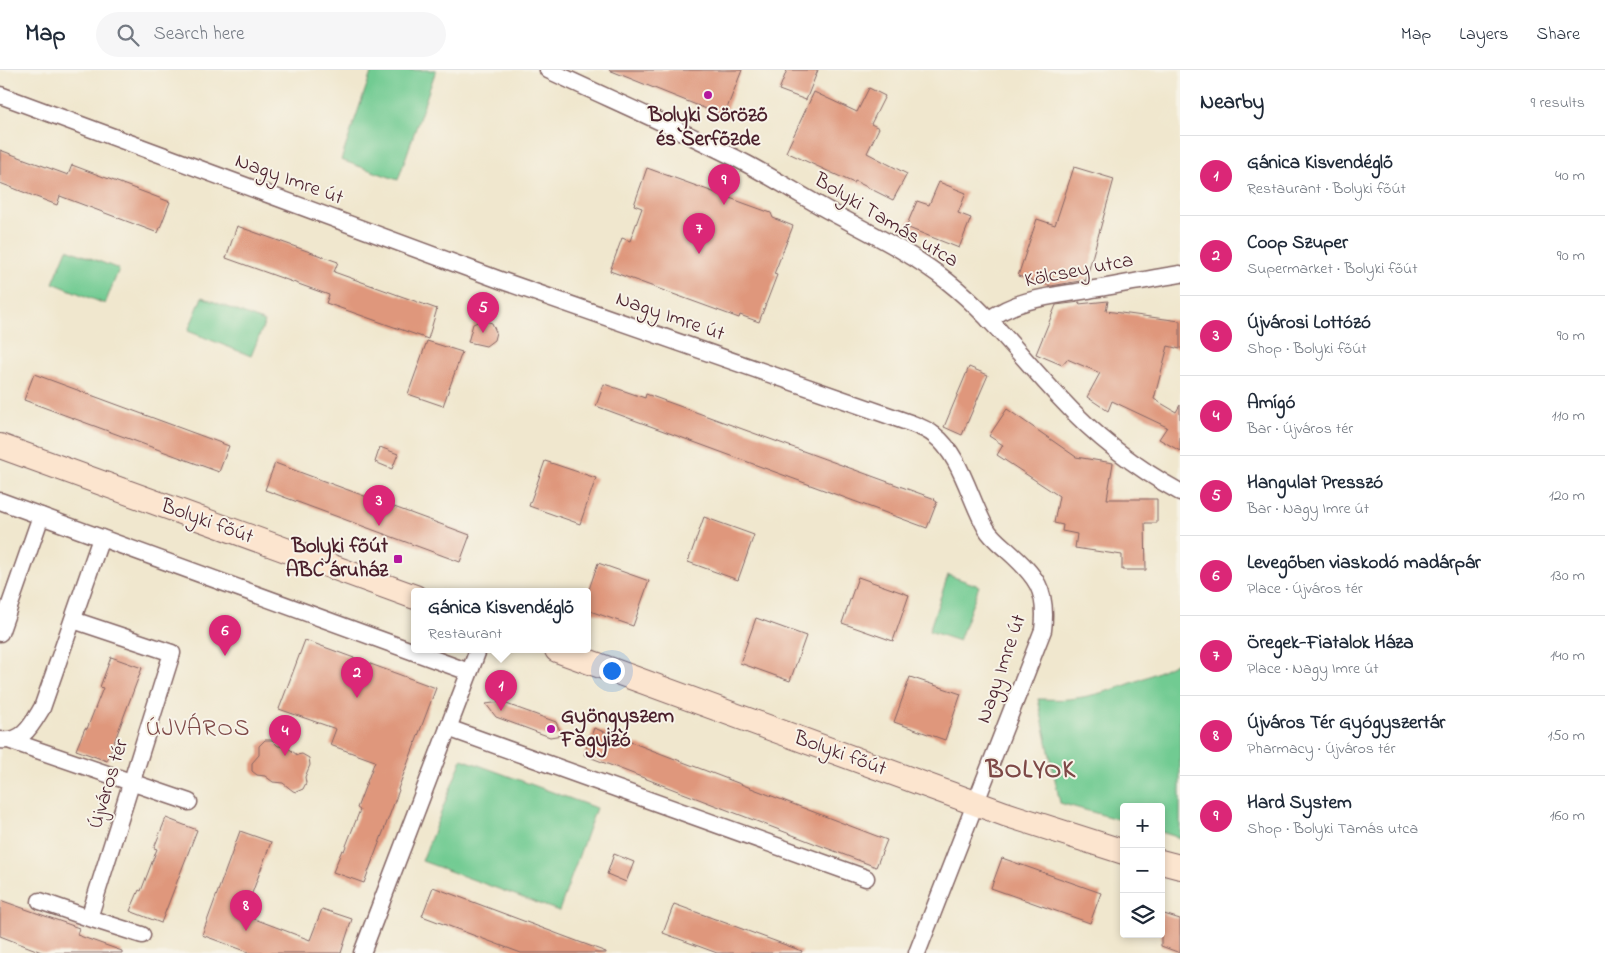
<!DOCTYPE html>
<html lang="en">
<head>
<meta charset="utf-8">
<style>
  :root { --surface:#fff; --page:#f6f6f7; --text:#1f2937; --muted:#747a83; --line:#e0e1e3; --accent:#db2777 }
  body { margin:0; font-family:"Indie Flower",sans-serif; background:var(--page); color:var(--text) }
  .controls { position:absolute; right:15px; bottom:15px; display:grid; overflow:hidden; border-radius:5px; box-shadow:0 2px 8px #0003 }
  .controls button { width:45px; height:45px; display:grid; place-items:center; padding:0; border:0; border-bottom:1px solid var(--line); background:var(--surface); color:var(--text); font:25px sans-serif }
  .you { position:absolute; left:611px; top:600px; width:18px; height:18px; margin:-12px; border:4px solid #fff; border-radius:50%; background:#1a73e8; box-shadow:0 0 0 8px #1a73e833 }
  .badge { display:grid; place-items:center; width:32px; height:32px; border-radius:50%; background:var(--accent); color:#fff; font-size:16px; font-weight:700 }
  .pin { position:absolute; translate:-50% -41px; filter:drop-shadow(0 1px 2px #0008) }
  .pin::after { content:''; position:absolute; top:26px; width:18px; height:15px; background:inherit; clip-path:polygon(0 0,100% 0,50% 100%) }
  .popup { position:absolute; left:411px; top:518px; width:180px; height:65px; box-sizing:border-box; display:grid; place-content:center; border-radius:5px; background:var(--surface); filter:drop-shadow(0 1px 4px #0005); font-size:16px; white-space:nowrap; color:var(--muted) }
  .popup b { font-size:19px; color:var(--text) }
  .popup::after { content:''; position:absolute; left:50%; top:100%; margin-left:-10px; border:10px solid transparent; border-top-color:var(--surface) }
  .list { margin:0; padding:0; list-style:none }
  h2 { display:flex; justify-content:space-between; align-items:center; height:65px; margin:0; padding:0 20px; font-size:21px }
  h2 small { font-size:16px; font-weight:400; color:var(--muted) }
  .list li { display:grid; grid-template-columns:32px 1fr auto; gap:15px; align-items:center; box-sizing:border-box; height:80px; padding:0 20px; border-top:1px solid var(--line) }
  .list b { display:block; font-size:19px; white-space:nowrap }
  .list p { margin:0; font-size:16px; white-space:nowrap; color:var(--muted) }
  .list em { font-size:16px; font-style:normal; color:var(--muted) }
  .icon { flex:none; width:28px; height:28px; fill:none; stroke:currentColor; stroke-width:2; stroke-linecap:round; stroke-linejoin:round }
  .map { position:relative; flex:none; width:1180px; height:883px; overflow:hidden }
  header { display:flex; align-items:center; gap:30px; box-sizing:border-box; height:70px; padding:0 25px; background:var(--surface); border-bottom:1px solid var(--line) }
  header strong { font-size:24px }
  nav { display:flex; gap:28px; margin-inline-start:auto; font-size:18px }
  .search { width:350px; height:45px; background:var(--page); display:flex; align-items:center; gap:12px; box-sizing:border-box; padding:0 18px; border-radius:28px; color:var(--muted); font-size:19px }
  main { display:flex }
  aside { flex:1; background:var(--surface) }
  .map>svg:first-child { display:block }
</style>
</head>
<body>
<header>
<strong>Map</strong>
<div class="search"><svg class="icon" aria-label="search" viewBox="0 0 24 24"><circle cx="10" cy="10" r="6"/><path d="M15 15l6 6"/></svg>Search here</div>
<nav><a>Map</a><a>Layers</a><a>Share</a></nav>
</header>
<main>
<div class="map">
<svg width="1180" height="883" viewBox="0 0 1180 883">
  <rect width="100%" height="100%" fill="#f7f3e8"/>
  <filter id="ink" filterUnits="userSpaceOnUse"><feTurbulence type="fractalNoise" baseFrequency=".02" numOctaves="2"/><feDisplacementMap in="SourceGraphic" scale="10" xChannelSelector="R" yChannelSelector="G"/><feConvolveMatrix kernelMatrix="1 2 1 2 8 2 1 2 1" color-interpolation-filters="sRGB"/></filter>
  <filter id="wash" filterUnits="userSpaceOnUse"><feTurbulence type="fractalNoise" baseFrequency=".0096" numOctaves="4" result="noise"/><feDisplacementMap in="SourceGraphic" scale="20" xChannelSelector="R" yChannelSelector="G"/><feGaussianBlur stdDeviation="1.12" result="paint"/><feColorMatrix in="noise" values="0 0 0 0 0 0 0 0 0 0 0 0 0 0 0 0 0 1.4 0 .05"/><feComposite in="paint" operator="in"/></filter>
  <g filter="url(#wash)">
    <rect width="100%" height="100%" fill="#f0e7ce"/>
    <!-- green -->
    <g fill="#71cb92" stroke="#5e755e">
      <path d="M372 0H436L398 110 341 90Z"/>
      <path d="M67 179 119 199 105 234 53 213Z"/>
      <path d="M202 227 265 252 251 286 188 261Z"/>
      <path d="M948 505 979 516 959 571 929 561Z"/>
      <path d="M1180 591V768L1161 762V737H1124V751L1060 733 1038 629C1049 629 1059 630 1069 629 1106 625 1148 608 1180 591Z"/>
      <path d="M462 689 596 738 559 841 422 791Z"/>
    </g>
    <g id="blocks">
      <!-- building -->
      <g fill="#df977c">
        <path d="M609 0H742L724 46Z"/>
        <path d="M787 0H818L806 30 779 20Z"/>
        <path d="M869 18 885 26 871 54 879 58 867 83 907 104 893 130 855 111 854 113 786 82 814 22 857 42Z"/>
        <path d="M0 80 68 105 72 95 170 132 158 163 60 126 57 135 0 113Z"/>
        <path d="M1074 97 1114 109 1086 210 1051 216 1018 206 1037 149 1055 155Z"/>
        <path d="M647 98 771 143 773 148 793 156 774 204 777 205 759 252 740 245 739 248 610 201 622 168 630 171 642 138 634 135Z"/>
        <path d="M939 112 966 123 958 143 971 148 959 178 906 157 917 131 929 135Z"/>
        <path d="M237 156 338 192 334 202 437 239 428 269 326 233 329 225 226 188Z"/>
        <path d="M1108 231 1106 241 1180 251V279L1168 276 1154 329 1176 342 1180 335V381L1159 369 1167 357 1112 331 1108 341 1087 327 1100 303 1067 289 1062 295 1036 284 1056 235 1080 232 1079 234Z"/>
        <path d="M482 250 492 253 496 262 494 270 486 276 468 272 473 254Z"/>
        <path d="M427 271 462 282 443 336 408 324Z"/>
        <path d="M969 297 988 305 962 365 944 357Z"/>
        <path d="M34 304 229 376 219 402 24 330Z"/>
        <path d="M604 314 645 328 646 324 935 429 934 430 937 432 927 458 596 336Z"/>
        <path d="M1007 339 1076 387 1113 393 1107 429H1157V453H1145L1146 500H1122V485L1075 478 1077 464 1062 461 1063 455 1054 453 1059 426 997 385 1003 375 989 366Z"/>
        <path d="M380 377 398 384 392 399 375 392Z"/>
        <path d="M545 391 596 408 580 454 529 436Z"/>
        <path d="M275 393 470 465 460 492 265 420Z"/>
        <path d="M704 447 754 465 738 510 688 492Z"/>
        <path d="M598 493 649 511 633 556 587 540V525Z"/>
        <path d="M858 507 909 525 893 571 842 553Z"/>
        <path d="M756 548 806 566 790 611 740 593Z"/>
        <path d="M305 570 436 618 398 719 399 720 364 813 333 802 342 780 344 781 360 740 357 738 375 691 330 675 336 659 279 639Z"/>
        <path d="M111 587 142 598 107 691 76 680 85 658 87 659 103 618 100 617Z"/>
        <path d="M910 607 961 624 945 670 894 652Z"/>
        <path d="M501 632 556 652 562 665 550 667 496 647 486 634Z"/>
        <path d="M594 658 887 770 876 797 584 685Z"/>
        <path d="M265 670H272L278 676 287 677 297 685 302 684 309 688 310 695 305 707 306 713 303 719 296 722 293 721 283 713 273 712 265 706 257 705 252 701V693L259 685V676Z"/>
        <path d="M166 748 197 760 161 853 130 841 139 820 141 821 157 779 154 778Z"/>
        <path d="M240 761 271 772 244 845 310 870 322 839 352 849 341 883H251L202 865Z"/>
        <path d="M614 784 634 792 626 812 607 804Z"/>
        <path d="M1002 788 1101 823 1090 853 991 818Z"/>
        <path d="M433 817 606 882V883H521L422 846Z"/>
        <path d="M0 830 79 858 77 865 122 881V883H44L0 866Z"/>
        <path d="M674 834 802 881 801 883H717L663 863Z"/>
        <path d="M1161 843 1180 849V883L1161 876Z"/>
      </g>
    </g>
  </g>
  <g filter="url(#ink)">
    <use href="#blocks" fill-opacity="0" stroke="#846564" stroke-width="1"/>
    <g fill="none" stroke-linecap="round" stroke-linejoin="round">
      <defs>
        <g id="minor">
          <path d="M548 0C614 31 682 60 747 94 775 109 802 126 831 142 870 163 912 183 947 211 989 244 1022 288 1059 327 1093 364 1136 398 1180 422"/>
          <path d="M0 25 500 210 910 353C918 356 927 359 934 365 960 384 970 430 986 458 991 467 1000 474 1007 480 1036 506 1048 520 1043 560L917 883"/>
          <path d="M989 250C1016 228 1056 226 1088 220 1119 215 1149 209 1180 204"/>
          <path d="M0 431 469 602"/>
          <path d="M73 550 172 583 89 848 142 865"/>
          <path d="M0 563 41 446"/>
          <path d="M448 658 866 808"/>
          <path d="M0 670C23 673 31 656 42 638L101 468"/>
          <path d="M11 671 189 732"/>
          <path d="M40 831 89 848"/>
          <path d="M362 883 478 580"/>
        </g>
        <g id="secondary">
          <path d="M0 376 415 527"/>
          <path d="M557 580 1005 744 1124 782"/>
          <path d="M1161 792 1180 797"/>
        </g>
      </defs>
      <!-- minor casing -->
      <use href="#minor" stroke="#846564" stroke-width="19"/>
      <!-- secondary casing -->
      <use href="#secondary" stroke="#846564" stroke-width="26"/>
      <!-- minor -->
      <use href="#minor" stroke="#fff" stroke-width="16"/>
      <!-- secondary -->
      <use href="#secondary" stroke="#fce5cf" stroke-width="24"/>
    </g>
  </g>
  <!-- markers -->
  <g fill="#b5179e" stroke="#f7f3e8" stroke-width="2">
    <circle cx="708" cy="25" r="5"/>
    <rect x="393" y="484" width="10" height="10" rx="2.5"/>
    <circle cx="551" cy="659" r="5"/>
  </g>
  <g text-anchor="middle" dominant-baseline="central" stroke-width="4" stroke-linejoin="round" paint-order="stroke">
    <!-- poi labels -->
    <g font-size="21" font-weight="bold" fill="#4a1f2b" stroke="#f7f3e8">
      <text x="708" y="46">Bolyki Söröző<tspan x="708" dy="24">és Serfőzde</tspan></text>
      <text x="388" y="477" text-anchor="end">Bolyki főút<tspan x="388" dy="24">ABC áruház</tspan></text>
      <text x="561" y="647" text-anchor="start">Gyöngyszem<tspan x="561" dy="24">Fagyizó</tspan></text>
    </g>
    <!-- street labels -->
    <g font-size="21" fill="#4a1f2b" stroke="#f7f3e8">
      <text transform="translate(289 110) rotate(20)">Nagy Imre út</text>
      <text transform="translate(886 151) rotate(31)">Bolyki Tamás utca</text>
      <text transform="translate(1079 201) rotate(-11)">Kölcsey utca</text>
      <text transform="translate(670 247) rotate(19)">Nagy Imre út</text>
      <text transform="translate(207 452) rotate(20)">Bolyki főút</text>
      <text transform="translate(1002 599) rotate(-71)">Nagy Imre út</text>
      <text transform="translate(840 684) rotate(20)">Bolyki főút</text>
      <text transform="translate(109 714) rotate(-73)">Újváros tér</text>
    </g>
    <!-- quarter labels -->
    <g font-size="24" letter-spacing="1" fill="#7e4947" stroke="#f7f3e8">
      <text x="198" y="659">ÚJVÁROS</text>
    </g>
    <!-- district labels -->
    <g font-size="26" font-weight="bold" letter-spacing="1" fill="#7e4947" stroke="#f7f3e8">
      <text x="1031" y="701">BOLYOK</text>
    </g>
  </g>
</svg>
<div class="controls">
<button>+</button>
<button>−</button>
<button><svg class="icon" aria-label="layers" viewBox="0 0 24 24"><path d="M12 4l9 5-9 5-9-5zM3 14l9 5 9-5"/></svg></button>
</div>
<div class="you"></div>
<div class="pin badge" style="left:501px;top:641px">1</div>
<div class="popup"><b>Gánica Kisvendéglő</b>Restaurant</div>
<div class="pin badge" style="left:357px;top:628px">2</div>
<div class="pin badge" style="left:379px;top:456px">3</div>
<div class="pin badge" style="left:285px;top:686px">4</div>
<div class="pin badge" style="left:483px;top:263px">5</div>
<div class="pin badge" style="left:225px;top:586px">6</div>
<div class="pin badge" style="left:699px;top:184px">7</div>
<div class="pin badge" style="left:246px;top:861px">8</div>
<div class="pin badge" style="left:724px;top:135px">9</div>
</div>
<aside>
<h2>Nearby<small>9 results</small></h2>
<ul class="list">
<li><span class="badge">1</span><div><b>Gánica Kisvendéglő</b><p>Restaurant · Bolyki főút</p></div><em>40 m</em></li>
<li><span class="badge">2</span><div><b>Coop Szuper</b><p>Supermarket · Bolyki főút</p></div><em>90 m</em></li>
<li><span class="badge">3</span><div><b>Újvárosi Lottózó</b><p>Shop · Bolyki főút</p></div><em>90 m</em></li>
<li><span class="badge">4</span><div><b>Amígó</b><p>Bar · Újváros tér</p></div><em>110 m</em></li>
<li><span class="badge">5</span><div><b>Hangulat Presszó</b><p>Bar · Nagy Imre út</p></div><em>120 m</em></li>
<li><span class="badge">6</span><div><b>Levegőben viaskodó madárpár</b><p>Place · Újváros tér</p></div><em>130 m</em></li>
<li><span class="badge">7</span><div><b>Öregek-Fiatalok Háza</b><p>Place · Nagy Imre út</p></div><em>140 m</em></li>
<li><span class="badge">8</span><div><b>Újváros Tér Gyógyszertár</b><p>Pharmacy · Újváros tér</p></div><em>150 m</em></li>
<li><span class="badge">9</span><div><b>Hard System</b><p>Shop · Bolyki Tamás utca</p></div><em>160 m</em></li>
</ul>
</aside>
</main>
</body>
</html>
